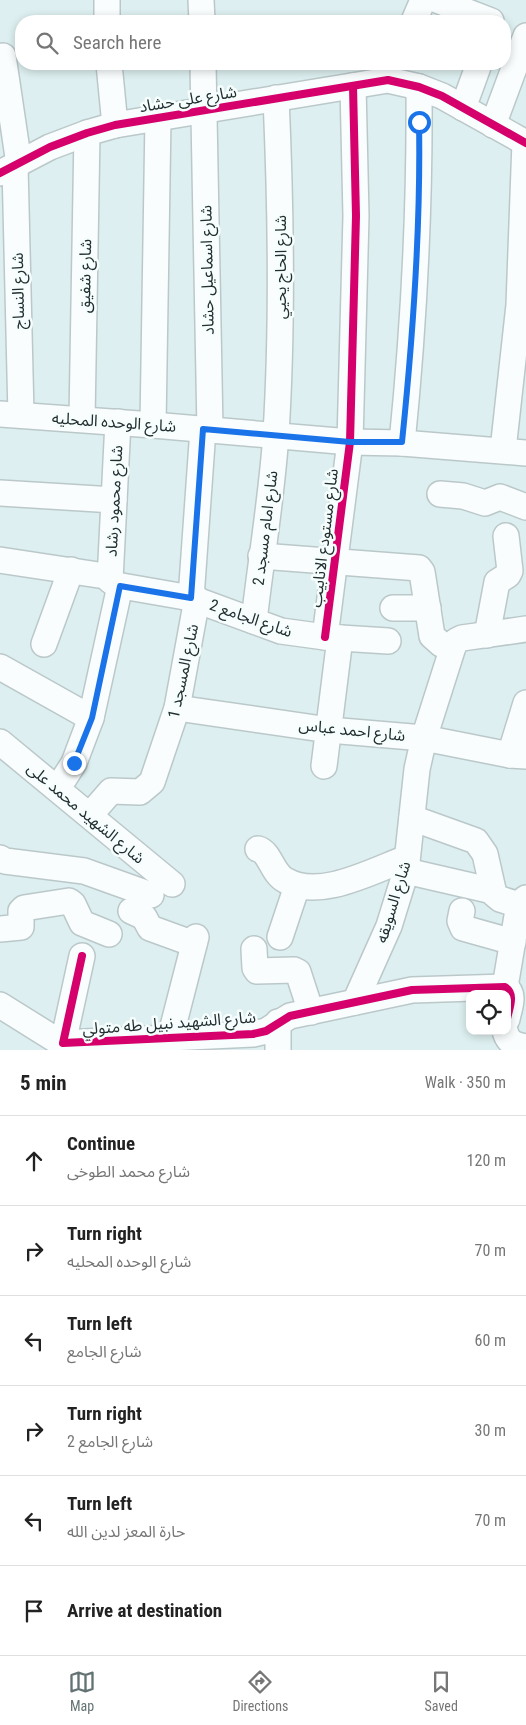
<!DOCTYPE html>
<html lang="en">
<head>
<meta charset="utf-8">
<style>
  :root { --surface:#fff; --page:#f6f6f6; --text:#222; --muted:#767676; --line:#e0e0e0; --accent:#637273 }
  body { margin:0; font-family:"Roboto Condensed","Noto Sans Arabic",sans-serif; background:var(--page); color:var(--text) }
  .controls { position:absolute; right:15px; bottom:15px; display:grid; overflow:hidden; border-radius:10px; box-shadow:0 2px 8px #0003 }
  .controls button { width:45px; height:45px; display:grid; place-items:center; padding:0; border:0; border-bottom:1px solid var(--line); background:var(--surface); color:var(--text); font:25px sans-serif }
  .stop { position:absolute; width:15px; height:15px; margin:-11px; border:4px solid #1a73e8; border-radius:50%; background:#fff }
  .stop.end { background:#1a73e8; border-color:#fff; box-shadow:0 1px 5px #0008 }
  .list { margin:0; padding:0; list-style:none }
  h2 { display:flex; justify-content:space-between; align-items:center; height:65px; margin:0; padding:0 20px; font-size:21px }
  h2 small { font-size:16px; font-weight:400; color:var(--muted) }
  .list li { display:grid; grid-template-columns:32px 1fr auto; gap:15px; align-items:center; box-sizing:border-box; height:90px; padding:0 20px; border-top:1px solid var(--line) }
  .list b { display:block; font-size:19px; white-space:nowrap }
  .list p { margin:0; font-size:16px; white-space:nowrap; color:var(--muted) }
  .list em { font-size:16px; font-style:normal; color:var(--muted) }
  .icon { flex:none; width:28px; height:28px; fill:none; stroke:currentColor; stroke-width:2; stroke-linecap:round; stroke-linejoin:round }
  .map { position:relative; flex:none; width:526px; height:1050px; overflow:hidden }
  .search { position:absolute; background:var(--surface); box-shadow:0 2px 8px #0003; left:15px; right:15px; top:15px; height:55px; display:flex; align-items:center; gap:12px; box-sizing:border-box; padding:0 18px; border-radius:20px; color:var(--muted); font-size:19px }
  .sheet { height:605px; background:var(--surface) }
  nav { display:flex; justify-content:space-around; align-items:center; box-sizing:border-box; height:70px; border-top:1px solid var(--line); background:var(--surface); font-size:14px; color:var(--muted) }
  nav a { display:grid; justify-items:center; gap:2px }
  nav .on { color:var(--accent) }
  .map>svg:first-child { display:block }
</style>
</head>
<body>
<div class="map">
<svg width="526" height="1050" viewBox="0 0 526 1050">
  <rect width="100%" height="100%" fill="#ddeff0"/>
  <g fill="none" stroke-linecap="round" stroke-linejoin="round">
    <defs>
      <g id="minor">
        <path d="M107 0V21"/>
        <path d="M201 0 202 21"/>
        <path d="M437 0 491 21"/>
        <path d="M414 21 423 0"/>
        <path d="M3 56 19 164"/>
        <path d="M109 64 115 125"/>
        <path d="M203 64 210 430"/>
        <path d="M463 108 479 64"/>
        <path d="M493 125 526 36"/>
        <path d="M15 166 21 415"/>
        <path d="M0 173 50 147 87 133 115 125 388 80 419 87 442 96 526 143"/>
        <path d="M0 414 153 425 350 442 402 443 526 453"/>
        <path d="M82 419 87 133"/>
        <path d="M153 425 158 118"/>
        <path d="M402 443C414 324 420 206 419 87"/>
        <path d="M503 450 519 305 525 142"/>
        <path d="M0 493 114 500"/>
        <path d="M440 494 463 496 485 503 500 497 526 507"/>
        <path d="M261 556 419 568 422 572 432 636 441 644 453 647"/>
        <path d="M0 560 105 576 116 585 191 598 281 631 325 637 388 641"/>
        <path d="M110 580 118 422"/>
        <path d="M191 598 203 429"/>
        <path d="M393 608H428"/>
        <path d="M254 621C261 559 272 496 276 433 283 321 281 210 276 98"/>
        <path d="M487 635 497 582 508 575 510 571 506 536"/>
        <path d="M325 637 350 442 356 216 353 86"/>
        <path d="M44 644 71 570"/>
        <path d="M0 667 91 718"/>
        <path d="M177 708 329 730 424 738 510 755 526 756"/>
        <path d="M0 742 172 884"/>
        <path d="M510 755 526 703"/>
        <path d="M324 766 340 638"/>
        <path d="M58 788 74 763 91 718 120 586"/>
        <path d="M90 815 111 791 140 792 152 782 177 708 197 599"/>
        <path d="M412 818 476 841 485 854 494 894 500 899 526 907"/>
        <path d="M258 849C270 852 272 873 285 880 319 901 374 870 407 858"/>
        <path d="M0 858 5 861 84 871 151 895"/>
        <path d="M406 871 493 891"/>
        <path d="M131 911 144 917 150 928 194 944"/>
        <path d="M462 911 460 921 463 928 513 942"/>
        <path d="M0 929 21 927V911L24 908 69 901 73 904 82 923 109 934"/>
        <path d="M280 937 297 886"/>
        <path d="M254 949 255 968 257 971 294 970 298 972 311 1012"/>
        <path d="M82 956 63 1043 253 1034 266 1031 290 1016 412 990 505 987C516 994 509 1008 507 1019"/>
        <path d="M505 987 519 904 526 898"/>
        <path d="M355 1002 389 926 406 871 417 769 424 738 453 647 456 641 462 638 526 629"/>
        <path d="M0 1005 72 1050"/>
        <path d="M278 1022V1050"/>
        <path d="M505 1031C508 1043 515 1045 526 1047"/>
        <path d="M170 1038 196 937"/>
      </g>
    </defs>
    <!-- minor casing -->
    <use href="#minor" stroke="#bbc8ca" stroke-width="28"/>
    <!-- minor -->
    <use href="#minor" stroke="#fafdfd" stroke-width="25"/>
    <defs>
      <g id="cycleway">
        <path d="M0 173 50 147 87 133 115 125 388 80 419 87 442 96 526 143"/>
        <path d="M325 637 350 442 356 216 353 86"/>
        <path d="M82 956 63 1043 253 1034 266 1031 290 1016 412 990 505 987C516 994 509 1008 507 1019"/>
      </g>
    </defs>
    <!-- cycleway casing -->
    <use href="#cycleway" stroke="#f6fdfd" stroke-width="11"/>
    <!-- cycleway -->
    <use href="#cycleway" stroke="#d6006c" stroke-width="8"/>
  </g>
  <g fill="none" stroke-linecap="round" stroke-linejoin="round">
    <!-- route -->
    <path stroke="#1a73e8" stroke-width="6" d="M74 763 92 718 120 586 191 598 203 429 350 442H402C413 336 421 230 419 122"/>
  </g>
  <g text-anchor="middle" dominant-baseline="central" stroke-width="5" stroke-linejoin="round" paint-order="stroke">
    <!-- street labels -->
    <g font-size="16" fill="#222e2f" stroke="#f6fdfd">
      <text transform="translate(188 99) rotate(-9)">شارع على حشاد</text>
      <text transform="translate(280 267) rotate(-90)">شارع الحاج يحيي</text>
      <text transform="translate(207 270) rotate(-91)">شارع اسماعيل حشاد</text>
      <text transform="translate(85 276) rotate(-89)">شارع شفيق</text>
      <text transform="translate(18 291) rotate(-91)">شارع النساج</text>
      <text transform="translate(114 422) rotate(4)">شارع الوحده المحليه</text>
      <text transform="translate(114 501) rotate(-87)">شارع محمود رشاد</text>
      <text transform="translate(265 528) rotate(-83)">شارع امام مسجد 2</text>
      <text transform="translate(324 538) rotate(-83)">شارع مستودع الانابيب</text>
      <text transform="translate(251 618) rotate(19)">شارع الجامع 2</text>
      <text transform="translate(183 671) rotate(-78)">شارع المسجد 1</text>
      <text transform="translate(352 730) rotate(6)">شارع احمد عباس</text>
      <text transform="translate(86 813) rotate(40)">شارع الشهيد محمد على</text>
      <text transform="translate(393 902) rotate(-73)">شارع السويقه</text>
      <text transform="translate(169 1023) rotate(-4)">شارع الشهيد نبيل طه متولي</text>
    </g>
  </g>
</svg>
<div class="controls">
<button><svg class="icon" aria-label="locate" viewBox="0 0 24 24"><circle cx="12" cy="12" r="6"/><path d="M12 2v4M12 18v4M2 12h4M18 12h4"/></svg></button>
</div>
<div class="stop" style="left:419px;top:122px"></div>
<div class="stop end" style="left:74px;top:763px"></div>
<div class="search"><svg class="icon" aria-label="search" viewBox="0 0 24 24"><circle cx="10" cy="10" r="6"/><path d="M15 15l6 6"/></svg>Search here</div>
</div>
<section class="sheet">
<h2>5 min<small>Walk · 350 m</small></h2>
<ul class="list">
<li><svg class="icon" aria-label="ahead" viewBox="0 0 24 24"><path d="M12 20V5M6 11l6-6 6 6"/></svg><div><b>Continue</b><p>شارع محمد الطوخى</p></div><em>120 m</em></li>
<li><svg class="icon" aria-label="right" viewBox="0 0 24 24"><path d="M7 20v-9h11M14 6l5 5-5 5"/></svg><div><b>Turn right</b><p>شارع الوحده المحليه</p></div><em>70 m</em></li>
<li><svg class="icon" aria-label="left" viewBox="0 0 24 24"><path d="M17 20v-9H6M10 6l-5 5 5 5"/></svg><div><b>Turn left</b><p>شارع الجامع</p></div><em>60 m</em></li>
<li><svg class="icon" aria-label="right" viewBox="0 0 24 24"><path d="M7 20v-9h11M14 6l5 5-5 5"/></svg><div><b>Turn right</b><p>شارع الجامع 2</p></div><em>30 m</em></li>
<li><svg class="icon" aria-label="left" viewBox="0 0 24 24"><path d="M17 20v-9H6M10 6l-5 5 5 5"/></svg><div><b>Turn left</b><p>حارة المعز لدين الله</p></div><em>70 m</em></li>
<li><svg class="icon" aria-label="arrive" viewBox="0 0 24 24"><path d="M6 21V4h12l-3 4 3 4H6"/></svg><div><b>Arrive at destination</b></div></li>
</ul>
</section>
<nav>
<a class="on"><svg class="icon" aria-label="map" viewBox="0 0 24 24"><path d="M3 6l6-2 6 2 6-2v14l-6 2-6-2-6 2zM9 4v14M15 6v14"/></svg>Map</a>
<a><svg class="icon" aria-label="directions" viewBox="0 0 24 24"><path d="M12 3l9 9-9 9-9-9zM9 14v-3h6M13 9l2 2-2 2"/></svg>Directions</a>
<a><svg class="icon" aria-label="saved" viewBox="0 0 24 24"><path d="M7 4h10v16l-5-4-5 4z"/></svg>Saved</a>
</nav>
</body>
</html>
